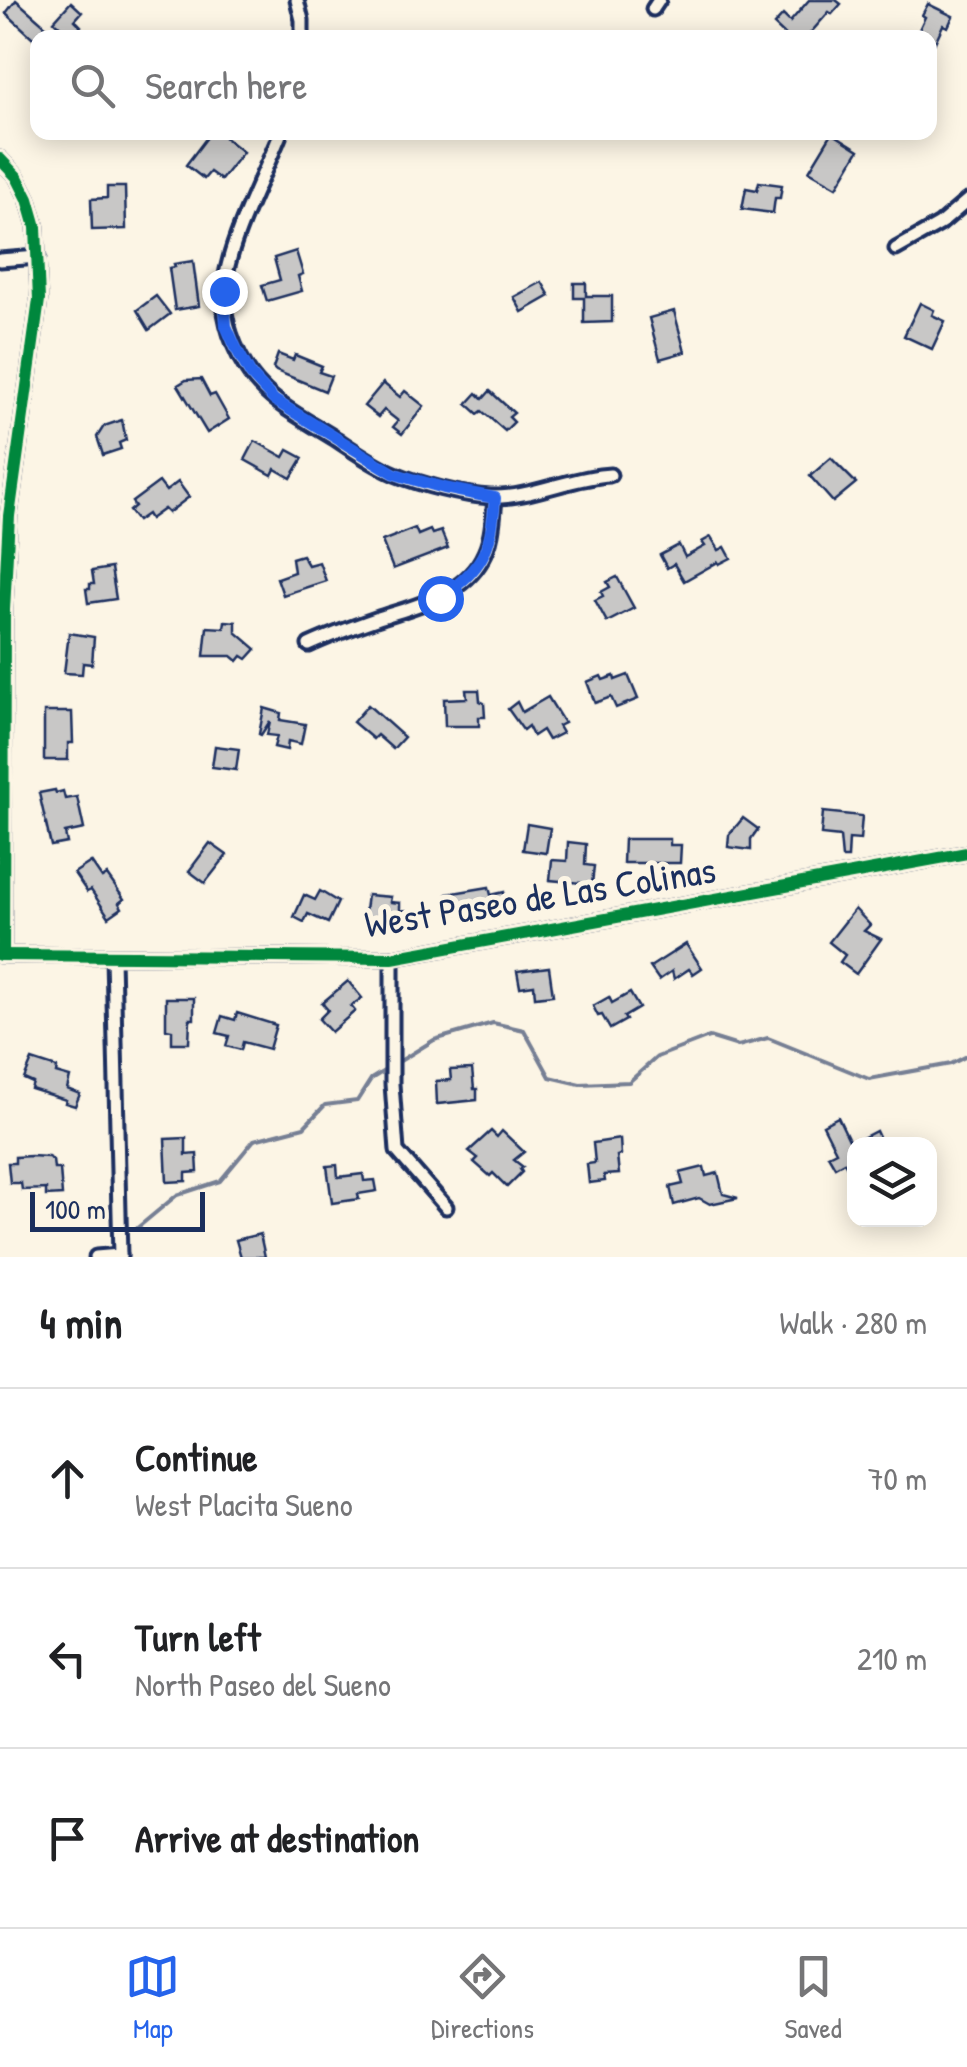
<!DOCTYPE html>
<html lang="en">
<head>
<meta charset="utf-8">
<style>
  :root { --surface:#fff; --page:#f2f2f2; --text:#202124; --muted:#757577; --line:#e0e0e0; --accent:#2563eb }
  body { margin:0; font-family:"Patrick Hand",sans-serif; background:var(--page); color:var(--text) }
  .controls { position:absolute; right:30px; bottom:30px; display:grid; overflow:hidden; border-radius:20px; box-shadow:0 5px 25px #0003 }
  .controls button { width:90px; height:90px; display:grid; place-items:center; padding:0; border:0; border-bottom:2px solid var(--line); background:var(--surface); color:var(--text); font:50px sans-serif }
  .scale { position:absolute; left:30px; bottom:25px; width:175px; box-sizing:border-box; padding-left:10px; border:5px solid #1b2f5e; border-top:0; font-size:28px; line-height:35px; white-space:nowrap; color:#1b2f5e; -webkit-text-stroke:8px #fcf5e5; paint-order:stroke }
  .stop { position:absolute; width:30px; height:30px; margin:-22px; border:8px solid #2563eb; border-radius:50%; background:#fff }
  .stop.end { background:#2563eb; border-color:#fff; box-shadow:0 2px 10px #0008 }
  .list { margin:0; padding:0; list-style:none }
  h2 { display:flex; justify-content:space-between; align-items:center; height:130px; margin:0; padding:0 40px; font-size:42px }
  h2 small { font-size:32px; font-weight:400; color:var(--muted) }
  .list li { display:grid; grid-template-columns:65px 1fr auto; gap:30px; align-items:center; box-sizing:border-box; height:180px; padding:0 40px; border-top:2px solid var(--line) }
  .list b { display:block; font-size:38px; white-space:nowrap }
  .list p { margin:0; font-size:32px; white-space:nowrap; color:var(--muted) }
  .list em { font-size:32px; font-style:normal; color:var(--muted) }
  .icon { flex:none; width:55px; height:55px; fill:none; stroke:currentColor; stroke-width:2; stroke-linecap:round; stroke-linejoin:round }
  .map { position:relative; flex:none; width:967px; height:1257px; overflow:hidden }
  .search { position:absolute; background:var(--surface); box-shadow:0 5px 25px #0003; left:30px; right:30px; top:30px; height:110px; display:flex; align-items:center; gap:25px; box-sizing:border-box; padding:0 35px; border-radius:20px; color:var(--muted); font-size:38px }
  .sheet { height:670px; background:var(--surface) }
  nav { display:flex; justify-content:space-around; align-items:center; box-sizing:border-box; height:140px; border-top:2px solid var(--line); background:var(--surface); font-size:28px; color:var(--muted) }
  nav a { display:grid; justify-items:center; gap:5px }
  nav .on { color:var(--accent) }
  .map>svg:first-child { display:block }
</style>
</head>
<body>
<div class="map">
<svg width="967" height="1257" viewBox="0 0 967 1257">
  <rect width="100%" height="100%" fill="#fcf5e5"/>
  <filter id="ink" filterUnits="userSpaceOnUse"><feTurbulence type="fractalNoise" baseFrequency=".01" numOctaves="2"/><feDisplacementMap in="SourceGraphic" scale="20" xChannelSelector="R" yChannelSelector="G"/><feConvolveMatrix kernelMatrix="1 2 1 2 8 2 1 2 1" color-interpolation-filters="sRGB"/></filter>
  <g filter="url(#ink)">
    <g fill="none" stroke-linecap="round" stroke-linejoin="round">
      <!-- stream -->
      <path stroke="#767f94" stroke-width="4" d="M136 1229 177 1195 220 1181 254 1140 304 1127 325 1105 357 1101 371 1079 434 1040 493 1023 524 1030 550 1077 580 1084 629 1082 657 1057 709 1037 738 1046 768 1038 869 1079 951 1064 967 1056"/>
    </g>
    <!-- building -->
    <g fill="#c8c7c6" stroke="#1b2f5e" stroke-width="2.5">
      <path d="M16 0 48 28 42 38H33L6 13Z"/>
      <path d="M809 0H836L841 4 832 14 829 12 806 38H788L774 25 783 15 790 22Z"/>
      <path d="M71 2 82 12 75 20 81 26 71 37 54 21Z"/>
      <path d="M928 4 953 16 948 27 943 25 930 53V38H915L925 17 922 15Z"/>
      <path d="M211 132H218L243 152 221 180 210 172 204 179 186 165Z"/>
      <path d="M832 133 859 150 837 187 809 171Z"/>
      <path d="M759 182 782 185 780 198H775L773 213 742 209 746 188 757 190Z"/>
      <path d="M107 187H125L126 229 92 230 91 199 107 198Z"/>
      <path d="M296 251 303 274 298 276 302 291 267 301 262 285 280 280 274 258Z"/>
      <path d="M193 261 199 306 175 310 169 268 175 267 174 264Z"/>
      <path d="M542 282 550 296 522 312 514 297Z"/>
      <path d="M574 283H586V296H612V322L584 323V298H574Z"/>
      <path d="M156 296 170 314 149 330 137 310Z"/>
      <path d="M920 303 934 310 932 315 945 321 932 349 904 336Z"/>
      <path d="M674 311 685 352 660 359 649 318Z"/>
      <path d="M278 354 293 360 295 355 322 366 319 372 331 376 325 391 276 371 273 368Z"/>
      <path d="M201 379 210 396 215 394 229 419 207 433 178 385 186 380Z"/>
      <path d="M383 383 400 397 405 391 424 406 402 434 393 427 398 421 384 410 378 417 364 406Z"/>
      <path d="M490 391 514 413 509 417 514 422 505 431 482 411 478 414 467 404 477 393 483 399Z"/>
      <path d="M122 420 126 440 119 443 121 449 103 455 97 437 104 426Z"/>
      <path d="M255 441 284 457 288 450 303 458 291 478 275 469 272 475 245 460Z"/>
      <path d="M831 458 856 483 833 502 810 476Z"/>
      <path d="M159 482 166 491 178 482 189 497 168 513 164 509 150 519 147 514 137 521 129 511 135 506 132 502Z"/>
      <path d="M415 528 418 535 430 530 432 534 441 531 448 548 393 569 382 541Z"/>
      <path d="M711 537 719 550 725 547 731 558 719 564 718 562 684 581 674 564 667 568 660 555 679 545 685 557 705 546 702 542Z"/>
      <path d="M302 555 308 565 319 562 326 581 283 595 277 578 294 572 292 558Z"/>
      <path d="M111 568 116 599 88 603 86 589H90V584H94L92 571Z"/>
      <path d="M617 577 634 608 607 622 595 600 603 596 601 592 610 587 607 582Z"/>
      <path d="M225 621 236 622V632L256 649 247 659 242 656 238 661 232 656H204L207 627 224 628Z"/>
      <path d="M69 633 94 637 92 664 83 663 82 674 64 673Z"/>
      <path d="M628 675 638 699 616 708 611 697 595 703 587 682 601 676 603 680 614 676 615 680Z"/>
      <path d="M466 690H479L480 701 484 703 485 717H479V726H445L444 699 467 698Z"/>
      <path d="M548 697 564 723 558 726 562 733 548 740 542 730 533 736 528 726 523 730 508 709 517 702 522 712Z"/>
      <path d="M368 705 404 737 393 749 377 735 373 739 353 722Z"/>
      <path d="M264 708 281 713 280 720 305 724 301 744 288 741 287 750 274 747 277 736 267 735 270 721 261 735 259 734Z"/>
      <path d="M44 712H72L73 743H68V760H44Z"/>
      <path d="M215 746 239 749 236 770 212 767Z"/>
      <path d="M55 790 56 793 63 791 65 799 77 797 84 829 65 833 67 843 51 846 39 793Z"/>
      <path d="M823 812 862 816 860 840 849 839 848 858H842L840 837 821 835Z"/>
      <path d="M743 818 758 829 751 839V850L728 847 729 835Z"/>
      <path d="M527 824 550 828 546 853 523 850Z"/>
      <path d="M624 839H670V845H681L680 863H623Z"/>
      <path d="M568 842 586 844 585 865 594 866 592 884 550 880 552 860 567 861Z"/>
      <path d="M210 843 227 855 205 883 189 871Z"/>
      <path d="M91 862 102 878 107 875 124 899 119 903 122 908 109 917 91 890 87 892 74 873Z"/>
      <path d="M489 887 491 895 504 892 506 910 473 915 472 911 456 913V909L449 910 447 894Z"/>
      <path d="M320 891 338 902 328 923 308 914 304 922 294 917 304 895 315 900Z"/>
      <path d="M367 895 391 897 390 902 400 903V910L413 911 412 922H399L400 916 379 914 378 920 364 918Z"/>
      <path d="M855 909 870 925 864 931 881 939 856 974 840 962 845 955 829 942Z"/>
      <path d="M686 944 702 968 693 974 689 969 674 979 672 971 659 980 650 967Z"/>
      <path d="M549 967 553 995 535 997 534 985 520 987 517 971Z"/>
      <path d="M348 981 362 998 351 1006 355 1011 331 1032 319 1019 328 1010 322 1003Z"/>
      <path d="M630 993 639 1008 624 1017 626 1020 610 1029 602 1015 598 1016 593 1006 609 997 612 1003Z"/>
      <path d="M166 998H194V1019H190L189 1043H172V1030L166 1029Z"/>
      <path d="M237 1013 276 1025 269 1049 243 1042 241 1050 226 1046 229 1036 217 1033 222 1016 235 1020Z"/>
      <path d="M32 1060 57 1068 56 1073 70 1077 67 1089 80 1094 75 1106 65 1103 66 1100 31 1089 33 1083 24 1079Z"/>
      <path d="M472 1069 474 1089H477V1100L437 1104 436 1081 451 1080 450 1070Z"/>
      <path d="M838 1117 851 1144 876 1131 882 1144H854V1165L848 1169 844 1162 835 1167 828 1155 836 1151 823 1125Z"/>
      <path d="M491 1131 497 1137 502 1131 524 1152 514 1160 523 1167 520 1169 522 1172 507 1187 493 1173 490 1176 474 1162 478 1158 469 1151Z"/>
      <path d="M186 1138V1155L197 1154 198 1172 186 1173V1181L167 1182 165 1139Z"/>
      <path d="M620 1139 621 1155 617 1156 619 1174 604 1175 605 1181 589 1183 587 1164 595 1163 593 1143Z"/>
      <path d="M31 1156 48 1157 53 1160 54 1169H60L62 1195 46 1196V1189L22 1190 21 1183H10L8 1163H15V1157Z"/>
      <path d="M337 1165 338 1177 363 1174 364 1181 375 1180 377 1191 358 1194 359 1199 332 1203 327 1166Z"/>
      <path d="M704 1167 706 1176 718 1173 723 1194 738 1198 710 1204 699 1198 674 1205 670 1187 683 1184 680 1173Z"/>
      <path d="M260 1234 265 1257H241L236 1240Z"/>
    </g>
    <g fill="none" stroke-linecap="round" stroke-linejoin="round">
      <defs>
        <g id="street">
          <path d="M297 0 302 20V38"/>
          <path d="M653 9 659 0"/>
          <path d="M281 132C264 177 227 243 224 290 222 319 234 351 251 375 272 404 306 420 336 439 354 451 374 465 395 474 419 484 464 496 491 497 528 499 571 477 610 475"/>
          <path d="M0 159 17 177 28 199 36 227 39 300 9 516 4 610 3 955"/>
          <path d="M896 249 940 224 967 201"/>
          <path d="M0 260 38 257"/>
          <path d="M309 645C331 635 353 627 376 619 414 606 461 597 482 559 493 540 493 518 495 498"/>
          <path d="M0 955 392 958 967 853"/>
          <path d="M113 957 120 1257"/>
          <path d="M392 958V1084L397 1151 446 1207"/>
          <path d="M96 1257 120 1255"/>
        </g>
      </defs>
      <!-- street casing -->
      <use href="#street" stroke="#1b2f5e" stroke-width="19"/>
      <!-- street -->
      <use href="#street" stroke="#fcf5e5" stroke-width="11"/>
      <defs>
        <g id="cycleway">
          <path d="M0 159 17 177 28 199 36 227 39 300 9 516 4 610 3 955"/>
          <path d="M0 955 392 958 967 853"/>
        </g>
      </defs>
      <!-- cycleway casing -->
      <use href="#cycleway" stroke="#fcf5e5" stroke-width="19"/>
      <!-- cycleway -->
      <use href="#cycleway" stroke="#00873e" stroke-width="12"/>
    </g>
  </g>
  <g fill="none" stroke-linecap="round" stroke-linejoin="round" filter="url(#ink)">
    <!-- route -->
    <path stroke="#2563eb" stroke-width="12" d="M224 291 226 326 237 350 251 375 274 400 395 474 444 488 495 498C491 550 484 567 440 598"/>
  </g>
  <g text-anchor="middle" dominant-baseline="central" stroke-width="10" stroke-linejoin="round" paint-order="stroke">
    <!-- street labels -->
    <g font-size="38" fill="#1b2f5e" stroke="#fcf5e5">
      <text transform="translate(540 896) rotate(-9)">West Paseo de Las Colinas</text>
    </g>
  </g>
</svg>
<div class="controls">
<button><svg class="icon" aria-label="layers" viewBox="0 0 24 24"><path d="M12 4l9 5-9 5-9-5zM3 14l9 5 9-5"/></svg></button>
</div>
<div class="scale">100 m</div>
<div class="stop" style="left:440px;top:598px"></div>
<div class="stop end" style="left:224px;top:291px"></div>
<div class="search"><svg class="icon" aria-label="search" viewBox="0 0 24 24"><circle cx="10" cy="10" r="6"/><path d="M15 15l6 6"/></svg>Search here</div>
</div>
<section class="sheet">
<h2>4 min<small>Walk · 280 m</small></h2>
<ul class="list">
<li><svg class="icon" aria-label="ahead" viewBox="0 0 24 24"><path d="M12 20V5M6 11l6-6 6 6"/></svg><div><b>Continue</b><p>West Placita Sueno</p></div><em>70 m</em></li>
<li><svg class="icon" aria-label="left" viewBox="0 0 24 24"><path d="M17 20v-9H6M10 6l-5 5 5 5"/></svg><div><b>Turn left</b><p>North Paseo del Sueno</p></div><em>210 m</em></li>
<li><svg class="icon" aria-label="arrive" viewBox="0 0 24 24"><path d="M6 21V4h12l-3 4 3 4H6"/></svg><div><b>Arrive at destination</b></div></li>
</ul>
</section>
<nav>
<a class="on"><svg class="icon" aria-label="map" viewBox="0 0 24 24"><path d="M3 6l6-2 6 2 6-2v14l-6 2-6-2-6 2zM9 4v14M15 6v14"/></svg>Map</a>
<a><svg class="icon" aria-label="directions" viewBox="0 0 24 24"><path d="M12 3l9 9-9 9-9-9zM9 14v-3h6M13 9l2 2-2 2"/></svg>Directions</a>
<a><svg class="icon" aria-label="saved" viewBox="0 0 24 24"><path d="M7 4h10v16l-5-4-5 4z"/></svg>Saved</a>
</nav>
</body>
</html>
